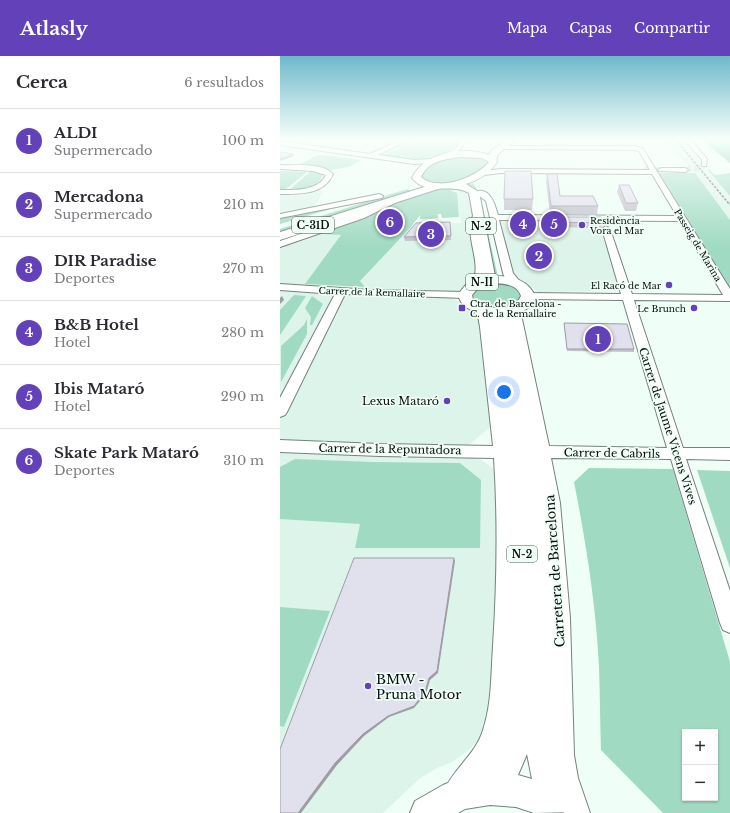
<!DOCTYPE html>
<html lang="es">
<head>
<meta charset="utf-8">
<style>
  :root { --surface:#fff; --page:#f7f7f7; --text:#2b2b33; --muted:#7c7c81; --line:#e1e1e2; --accent:#6341b9 }
  body { margin:0; font-family:"Libre Baskerville",serif; background:var(--page); color:var(--text) }
  .controls { position:absolute; right:12px; bottom:12px; display:grid; overflow:hidden; border-radius:0px; box-shadow:0 1px 3px #0004 }
  .controls button { width:36px; height:36px; display:grid; place-items:center; padding:0; border:0; border-bottom:1px solid var(--line); background:var(--surface); color:var(--text); font:20px sans-serif }
  .you { position:absolute; left:224px; top:336px; width:14px; height:14px; margin:-10px; border:3px solid #fff; border-radius:50%; background:#1a73e8; box-shadow:0 0 0 6px #1a73e833 }
  .badge { display:grid; place-items:center; width:26px; height:26px; border-radius:50%; background:var(--accent); color:#fff; font-size:13px; font-weight:700 }
  .pin { position:absolute; translate:-50% -50%; border:2px solid #fff; box-shadow:0 1px 4px #0006 }
  .list { margin:0; padding:0; list-style:none }
  h2 { display:flex; justify-content:space-between; align-items:center; height:52px; margin:0; padding:0 16px; font-size:17px }
  h2 small { font-size:13px; font-weight:400; color:var(--muted) }
  .list li { display:grid; grid-template-columns:26px 1fr auto; gap:12px; align-items:center; box-sizing:border-box; height:64px; padding:0 16px; border-top:1px solid var(--line) }
  .list b { display:block; font-size:15px; white-space:nowrap }
  .list p { margin:0; font-size:13px; white-space:nowrap; color:var(--muted) }
  .list em { font-size:13px; font-style:normal; color:var(--muted) }
  .map { position:relative; flex:none; width:450px; height:757px; overflow:hidden }
  header { display:flex; align-items:center; gap:24px; box-sizing:border-box; height:56px; padding:0 20px; background:var(--accent); color:#fff }
  header strong { font-size:19px }
  nav { display:flex; gap:22px; margin-inline-start:auto; font-size:14px }
  main { display:flex }
  aside { flex:1; background:var(--surface) }
  .map>svg:first-child { display:block }
</style>
</head>
<body>
<header>
<strong>Atlasly</strong>
<nav><a>Mapa</a><a>Capas</a><a>Compartir</a></nav>
</header>
<main>
<aside>
<h2>Cerca<small>6 resultados</small></h2>
<ul class="list">
<li><span class="badge">1</span><div><b>ALDI</b><p>Supermercado</p></div><em>100 m</em></li>
<li><span class="badge">2</span><div><b>Mercadona</b><p>Supermercado</p></div><em>210 m</em></li>
<li><span class="badge">3</span><div><b>DIR Paradise</b><p>Deportes</p></div><em>270 m</em></li>
<li><span class="badge">4</span><div><b>B&amp;B Hotel</b><p>Hotel</p></div><em>280 m</em></li>
<li><span class="badge">5</span><div><b>Ibis Mataró</b><p>Hotel</p></div><em>290 m</em></li>
<li><span class="badge">6</span><div><b>Skate Park Mataró</b><p>Deportes</p></div><em>310 m</em></li>
</ul>
</aside>
<div class="map">
<svg width="450" height="757" viewBox="0 0 450 757">
  <rect width="100%" height="100%" fill="#effef7"/>
  <!-- built -->
  <g fill="#ddf4ea" fill-rule="evenodd">
    <path d="M376 84H402L450 140V164L410 111 387 89Z"/>
    <path d="M175 131 190 136 200 221 169 241 199 255 216 366 190 388 189 396 220 417 218 511 212 608 219 609 215 652 202 680 189 694 172 706 157 712 139 723 103 757H0V189L118 145 155 134ZM167 133 175 135 181 167 133 168 79 225 84 231 26 228 61 179 44 176 85 161 112 148 155 134Z"/>
    <path d="M34 132 44 135 34 151 41 152 0 160V136Z"/>
    <path d="M226 162 316 163 342 235 258 236 245 227 232 221 220 168 218 165Z"/>
  </g>
  <!-- green -->
  <g fill="#a1dac3" fill-rule="evenodd">
    <path d="M133 84H180C162 109 130 106 103 99Z"/>
    <path d="M38 99H41L82 104 68 111 51 114 18 109Z"/>
    <path d="M197 99 207 104C210 119 170 128 159 128 152 127 147 126 141 122 146 101 180 101 197 99Z"/>
    <path d="M427 113H429L435 119 450 117V140Z"/>
    <path d="M0 115 27 116 6 133H0Z"/>
    <path d="M31 115 43 118V120C36 131 22 134 9 134Z"/>
    <path d="M379 117H415L450 164V231Z"/>
    <path d="M193 127 199 136 218 221H214L209 191 197 138 194 132 187 129Z"/>
    <path d="M127 133 133 135 0 178V173Z"/>
    <path d="M167 133 177 137 179 161 162 162 161 158H158V162L140 163V159L130 172 80 225 85 231 25 228 61 179 42 178 43 176C57 171 71 167 85 162 111 152 139 133 167 133Z"/>
    <path d="M52 152 51 153 0 168V161Z"/>
    <path d="M215 227C225 228 236 229 240 239 238 254 212 254 201 249 198 248 195 246 193 244L192 238 200 230Z"/>
    <path d="M14 239 26 240 0 279V254Z"/>
    <path d="M32 240 43 248 32 269H30L31 261 25 252Z"/>
    <path d="M27 263V278L1 326V290L24 269Z"/>
    <path d="M15 403 92 406 180 407 201 424 200 492H75L80 468 0 463V411Z"/>
    <path d="M309 412 393 413 450 606V757H383L321 694C320 666 320 639 319 611 316 549 306 487 294 426ZM405 676H435V742H405Z"/>
    <path d="M417 414 450 415V512Z"/>
    <path d="M0 551 50 555 4 671 0 670Z"/>
  </g>
  <!-- water -->
  <path fill="#57c09c" d="M424 84H450V107L427 88Z"/>
  <g fill="none" stroke-linecap="round" stroke-linejoin="round">
    <!-- minor-tunnel-far1 -->
    <g stroke="#ccdad4" stroke-width="6" stroke-dasharray="6 3.5" stroke-linecap="butt">
      <path d="M364 114H381"/>
      <path d="M405 114 418 112 424 109"/>
    </g>
    <!-- minor-tunnel -->
    <path stroke="#ccdad4" stroke-width="8" stroke-dasharray="8 4.5" stroke-linecap="butt" d="M324 166 326 173"/>
    <defs>
      <g id="minor">
        <path d="M120 84H128L98 99 134 104 154 103 157 105 154 107 134 108 0 89V85L90 98Z"/>
        <path d="M181 84H187C182 92 175 102 165 101V99L175 93Z"/>
        <path d="M405 84H411L427 103 426 110H422V104Z"/>
        <path d="M222 90H354L363 93 450 233V245L354 244 403 392H450V404L406 403 450 535V577L443 574 440 567 391 403 271 402 280 447 290 562 294 699 298 722 310 757H284L272 722 270 699V562L262 447 251 369 230 257 235 249 239 248 245 251 242 257V263L269 390 387 392 343 244 248 243 243 240 248 237 341 238 322 173 326 170 330 173 352 238 443 239 400 165 219 164 233 217 241 227 236 230C229 228 225 223 223 217L206 145 198 139V135C211 133 215 149 218 159L397 160 372 118 221 117 204 119 201 117 204 115 221 113 370 114 359 95 354 94 220 93 219 92Z"/>
        <path d="M0 109C16 110 41 106 53 118 44 139 20 138 0 138V134C16 134 38 135 46 119L33 115 0 113Z"/>
        <path d="M381 112H405L408 114 405 116 379 115 378 114Z"/>
        <path d="M99 138 103 140 102 142 0 162V158Z"/>
        <path d="M112 143H115L119 145 84 162 0 191V185L78 158Z"/>
        <path d="M195 156H198L202 158C200 164 198 170 199 176 200 189 215 227 197 231L192 228C204 205 181 179 195 156Z"/>
        <path d="M0 228 91 234 185 236 190 239 185 242 65 238 7 356 5 359 0 361V342L55 238 0 234Z"/>
        <path d="M199 251 203 252 210 259C229 364 239 472 235 579 234 607 236 636 230 663 224 690 203 737 177 748L168 744 164 735C173 713 196 698 203 674 212 647 211 618 213 590 217 527 218 465 214 402L100 400 0 396V384L100 388 213 390 200 271 198 260 193 254Z"/>
      </g>
      <path id="major" d="M227 84H236C230 91 214 96 217 106 209 118 199 124 186 128L199 136 215 220C231 220 248 223 255 240 251 250 247 254 237 258L234 264C252 354 271 445 276 537 278 590 277 642 278 695L281 715 299 756 254 757 236 751 210 749 185 753 178 757H130L135 745 163 729 185 720 197 718 208 706 215 697 219 688 224 654 230 538V469L224 394 209 270C204 251 184 260 178 239 181 235 183 231 187 228 192 224 201 225 203 217L189 137C171 126 147 141 132 122 144 96 184 90 209 99L211 95ZM181 101 202 102 209 106C196 122 158 136 141 121 148 105 165 103 181 101ZM210 228C221 227 237 227 241 240 234 257 206 254 193 244L192 239 199 231ZM247 698 252 723 238 719Z"/>
      <path id="highway" d="M157 127 161 128 162 130 161 132 0 184V176Z"/>
    </defs>
    <!-- minor casing -->
    <use href="#minor" stroke="#75827d" stroke-width="2"/>
    <!-- major casing -->
    <use href="#major" stroke="#75827d" stroke-width="2"/>
    <!-- highway casing -->
    <use href="#highway" stroke="#75827d" stroke-width="2"/>
    <!-- minor -->
    <use href="#minor" fill="#fff" fill-rule="evenodd"/>
    <!-- major -->
    <use href="#major" fill="#fff" fill-rule="evenodd"/>
    <!-- highway -->
    <use href="#highway" fill="#fff" fill-rule="evenodd"/>
    <!-- rail -->
    <path stroke="#646d69" stroke-width="1.5" stroke-dasharray="2.5 1.5" stroke-linecap="butt" d="M396 84 450 149"/>
  </g>
  <!-- wall -->
  <g fill="#c2c1cc">
    <path d="M267 118 280 140 318 150 317 158H270L266 125Z"/>
    <path d="M339 129 358 147 356 155H345L337 136Z"/>
    <path d="M224 143H253L252 154H224Z"/>
    <path d="M272 161 322 167 321 172 272 171Z"/>
    <path d="M170 166 171 184 125 185 124 181Z"/>
    <path d="M284 267 354 293V296L287 295Z"/>
  </g>
  <!-- shaded-wall -->
  <g fill="#9e9da6">
    <path d="M13 98 14 100 0 105V103Z"/>
    <path d="M2 240 4 244 0 248V242Z"/>
    <path d="M174 502 175 505 158 617 150 624 146 638 134 652 109 661 84 680 57 709 21 757H18Z"/>
  </g>
  <!-- building -->
  <g fill="#e1e0ed" stroke="#9e9da6">
    <path d="M0 96 13 98 0 103Z"/>
    <path d="M225 115H251L253 143H224Z"/>
    <path d="M267 118H277L280 140H313L318 150H271Z"/>
    <path d="M339 129H349L358 147H346Z"/>
    <path d="M272 161H321L322 167 272 166Z"/>
    <path d="M170 166 171 180 124 181 136 167Z"/>
    <path d="M284 267 347 268 354 293H287Z"/>
    <path d="M74 502H174L157 615 149 622 145 636 134 650 108 660 83 678 55 707 18 757H0V693Z"/>
  </g>
  <!-- sky -->
  <linearGradient id="sky" x2="0" y2="1"><stop stop-color="#6eb9ca"/><stop offset="0.44" stop-color="#f8fffb"/><stop offset="1" stop-color="#f8fffb" stop-opacity="0"/></linearGradient>
  <rect width="450" height="190" fill="url(#sky)"/>
  <!-- markers -->
  <g fill="#6341b9" stroke="#effef7" stroke-width="1.5">
    <circle cx="302" cy="169" r="4"/>
    <circle cx="389" cy="229" r="4"/>
    <rect x="178" y="248" width="8" height="8" rx="2"/>
    <circle cx="414" cy="252" r="4"/>
    <circle cx="167" cy="345" r="4"/>
    <circle cx="88" cy="630" r="4"/>
  </g>
  <g text-anchor="middle" dominant-baseline="central" stroke-width="3.5" stroke-linejoin="round" paint-order="stroke">
    <!-- far-poi labels -->
    <g font-size="9" fill="#090e0c" stroke="#effef7" text-anchor="start">
      <text x="310" y="164">Residència<tspan x="310" dy="10">Vora el Mar</tspan></text>
      <text x="381" y="229" text-anchor="end">El Racó de Mar</text>
      <text x="190" y="247">Ctra. de Barcelona -<tspan x="190" dy="10">C. de la Remallaire</tspan></text>
      <text x="406" y="252" text-anchor="end">Le Brunch</text>
    </g>
    <!-- far-street labels -->
    <g font-size="9" fill="#090e0c" stroke="#effef7">
      <text transform="translate(418 189) rotate(59)">Passeig de Marina</text>
      <text transform="translate(92 236) rotate(2)">Carrer de la Remallaire</text>
    </g>
    <!-- shield labels -->
    <g fill="#effef7" stroke="#4e5652" stroke-width="1">
      <rect x="12" y="161" width="42" height="16" rx="3"/>
      <rect x="186" y="162" width="30" height="16" rx="3"/>
      <rect x="186" y="218" width="32" height="16" rx="3"/>
      <rect x="227" y="490" width="30" height="16" rx="3"/>
    </g>
    <g font-size="10" font-weight="bold" fill="#090e0c">
      <text x="33" y="169">C-31D</text>
      <text x="201" y="170">N-2</text>
      <text x="202" y="226">N-II</text>
      <text x="242" y="498">N-2</text>
    </g>
    <!-- poi labels -->
    <g font-size="11" fill="#090e0c" stroke="#effef7" text-anchor="end">
      <text x="159" y="345">Lexus Mataró</text>
    </g>
    <!-- street labels -->
    <g font-size="11" fill="#090e0c" stroke="#effef7">
      <text transform="translate(388 370) rotate(72)">Carrer de Jaume Vicens Vives</text>
      <text transform="translate(110 393) rotate(1)">Carrer de la Repuntadora</text>
      <text transform="translate(332 397) rotate(1)">Carrer de Cabrils</text>
    </g>
    <!-- near-street labels -->
    <g font-size="13" fill="#090e0c" stroke="#effef7">
      <text transform="translate(275 515) rotate(-94)">Carretera de Barcelona</text>
    </g>
    <!-- near-poi labels -->
    <g font-size="13" fill="#090e0c" stroke="#effef7" text-anchor="start">
      <text x="96" y="623">BMW -<tspan x="96" dy="15">Pruna Motor</tspan></text>
    </g>
  </g>
</svg>
<div class="controls">
<button>+</button>
<button>−</button>
</div>
<div class="you"></div>
<div class="pin badge" style="left:318px;top:283px">1</div>
<div class="pin badge" style="left:259px;top:200px">2</div>
<div class="pin badge" style="left:151px;top:178px">3</div>
<div class="pin badge" style="left:243px;top:168px">4</div>
<div class="pin badge" style="left:274px;top:168px">5</div>
<div class="pin badge" style="left:110px;top:166px">6</div>
</div>
</main>
</body>
</html>
